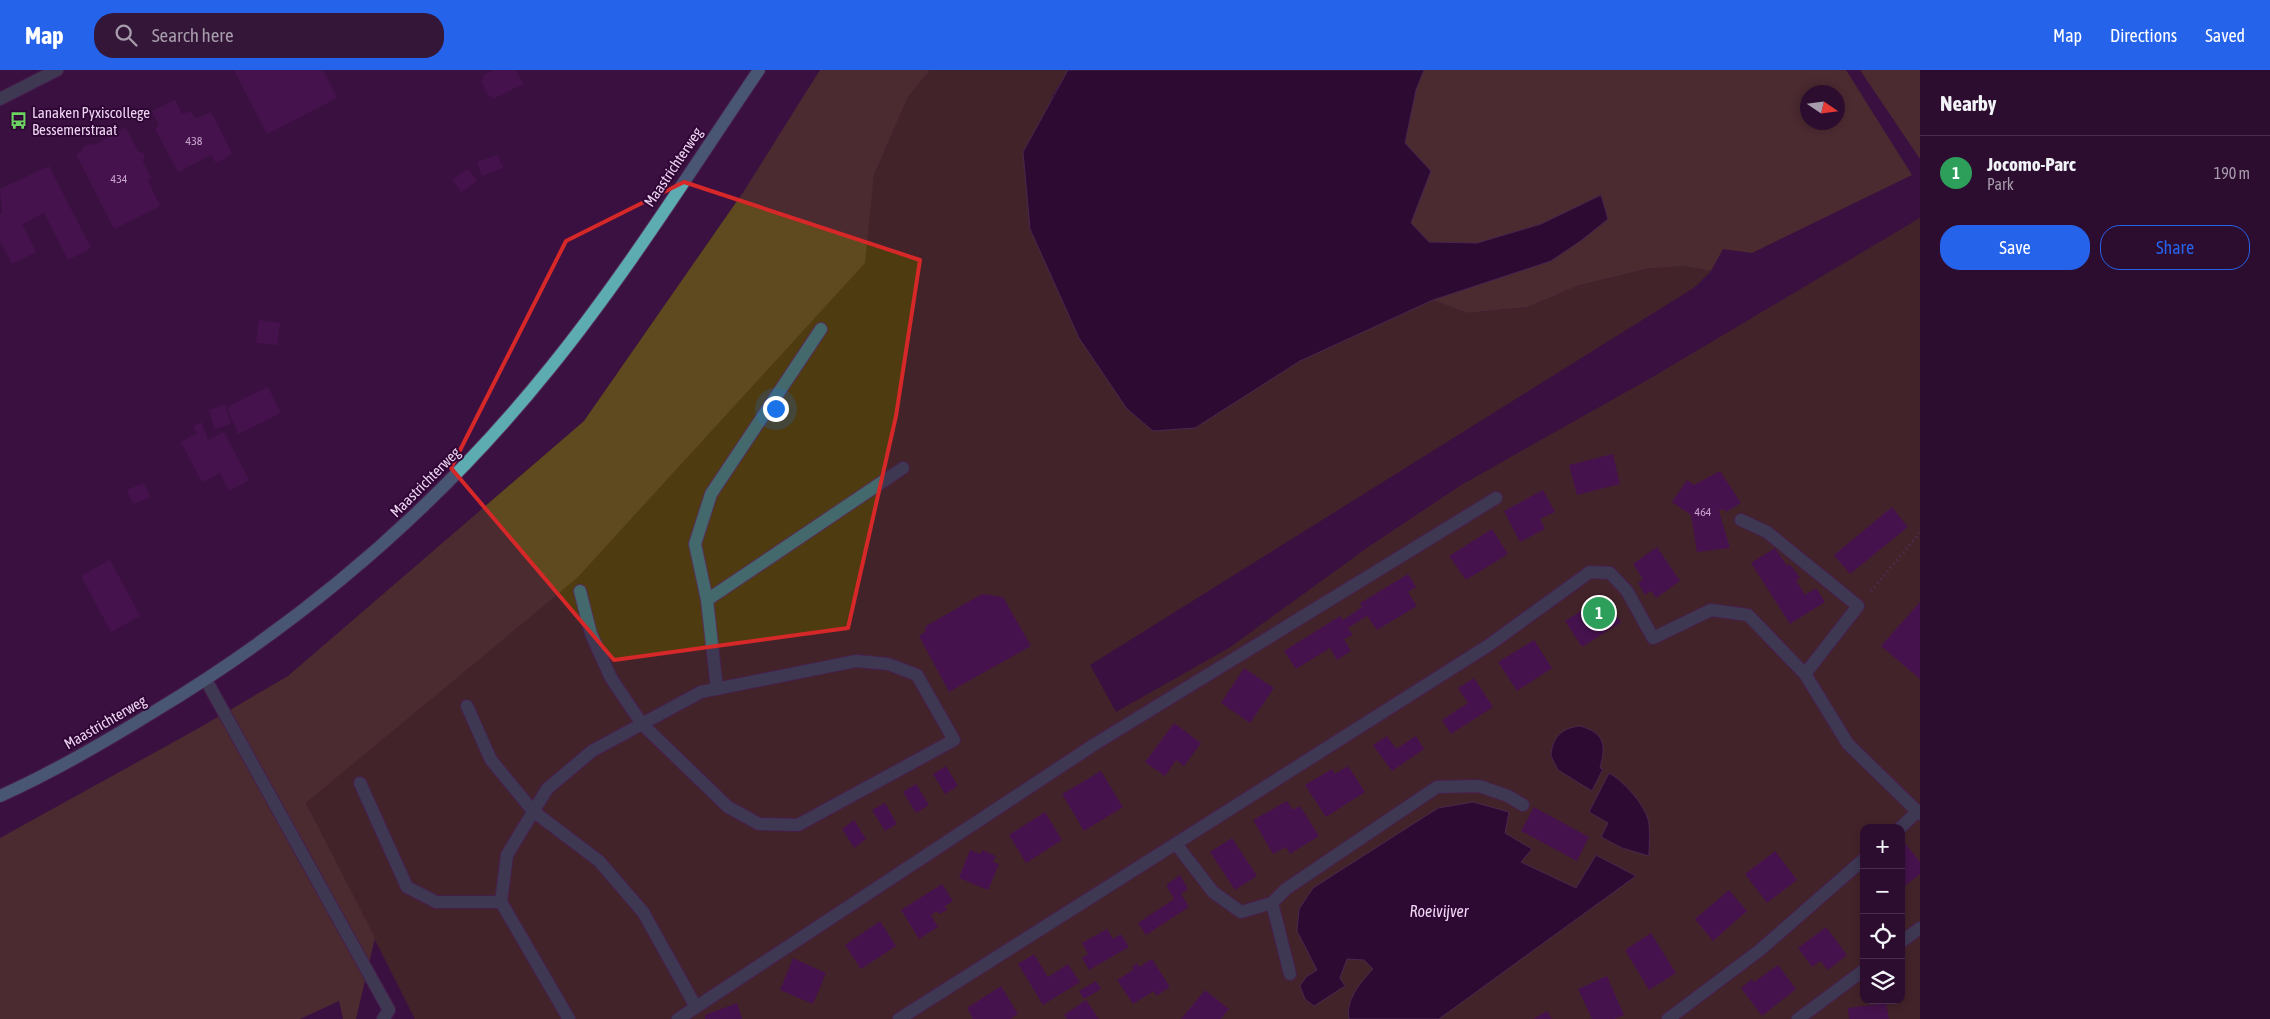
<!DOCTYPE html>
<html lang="en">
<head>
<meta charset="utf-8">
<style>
  :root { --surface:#2c0d30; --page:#341638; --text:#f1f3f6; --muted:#a69cab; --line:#482d4c; --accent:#2563eb }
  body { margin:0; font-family:"Asap Condensed",sans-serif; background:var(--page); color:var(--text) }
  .controls { position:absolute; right:15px; bottom:15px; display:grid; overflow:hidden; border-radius:10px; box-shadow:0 2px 8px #0003 }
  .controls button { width:45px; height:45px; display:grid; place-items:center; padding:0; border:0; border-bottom:1px solid var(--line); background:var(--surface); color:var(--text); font:25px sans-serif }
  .compass { position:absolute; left:1800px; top:15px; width:45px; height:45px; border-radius:50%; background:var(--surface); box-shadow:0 2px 8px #0003; rotate:103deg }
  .you { position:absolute; left:775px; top:338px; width:18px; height:18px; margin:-12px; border:4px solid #fff; border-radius:50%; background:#1a73e8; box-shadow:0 0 0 8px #1a73e833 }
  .badge { display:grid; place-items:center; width:32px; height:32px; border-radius:50%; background:var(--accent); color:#fff; font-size:16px; font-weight:700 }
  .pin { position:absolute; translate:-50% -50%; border:2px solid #fff; box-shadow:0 1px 5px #0006 }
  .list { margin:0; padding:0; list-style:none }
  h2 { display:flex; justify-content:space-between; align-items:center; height:65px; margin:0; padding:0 20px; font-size:21px }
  h2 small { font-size:16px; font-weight:400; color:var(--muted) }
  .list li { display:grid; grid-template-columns:32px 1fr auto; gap:15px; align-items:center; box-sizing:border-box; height:75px; padding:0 20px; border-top:1px solid var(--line) }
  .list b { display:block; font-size:19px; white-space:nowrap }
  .list p { margin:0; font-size:16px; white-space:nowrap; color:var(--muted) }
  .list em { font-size:16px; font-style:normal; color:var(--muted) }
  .actions { display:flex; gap:10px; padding:15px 20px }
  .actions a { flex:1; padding:11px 0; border:1px solid var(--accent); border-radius:20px; text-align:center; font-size:18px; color:var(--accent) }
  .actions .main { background:var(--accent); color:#fff }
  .icon { flex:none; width:28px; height:28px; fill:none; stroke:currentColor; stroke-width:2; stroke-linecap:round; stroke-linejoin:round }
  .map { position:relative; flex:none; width:1920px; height:949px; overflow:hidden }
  header { display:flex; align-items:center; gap:30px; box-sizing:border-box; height:70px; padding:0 25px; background:var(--accent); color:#fff }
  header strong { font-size:24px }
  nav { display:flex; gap:28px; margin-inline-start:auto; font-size:18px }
  .search { width:350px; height:45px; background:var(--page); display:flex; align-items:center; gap:12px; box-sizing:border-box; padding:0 18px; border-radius:20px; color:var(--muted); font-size:19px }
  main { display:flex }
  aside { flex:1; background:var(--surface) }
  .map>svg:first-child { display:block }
</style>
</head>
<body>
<header>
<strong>Map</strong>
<div class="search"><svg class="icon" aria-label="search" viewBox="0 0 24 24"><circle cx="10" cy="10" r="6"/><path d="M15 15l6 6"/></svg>Search here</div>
<nav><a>Map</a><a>Directions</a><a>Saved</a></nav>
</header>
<main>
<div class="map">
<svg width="1920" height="949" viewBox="0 0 1920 949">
  <rect width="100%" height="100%" fill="#3a1140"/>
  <!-- green -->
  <path fill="#4f3b10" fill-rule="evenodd" d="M930 0H1068L1052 26 1030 159 1055 213 1264 312 1300 291 1433 230 1467 243 1528 237 1577 216 1646 199 1684 196 1711 201 1695 217 1090 595 1116 642 1229 578 1367 478 1463 414 1651 308 1920 148V949H415L306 733 577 507 864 193 874 105 908 27ZM1864 758H1901V930H1864Z"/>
  <!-- forest -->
  <g fill="#5f491e" fill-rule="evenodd">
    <path d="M820 0H930L908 27 874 105 865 193 577 508 306 733 375 868 356 949H343L339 931 300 949H0V768L199 658 288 606 584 351 744 121Z"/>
    <path d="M1424 0H1846L1912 105 1752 183 1723 179 1711 201 1684 196 1646 199 1577 216 1528 237 1467 243 1433 230 1551 191 1601 125 1541 154 1477 173 1429 172 1411 153 1431 101 1405 73 1416 20ZM1808 22H1838V52H1808Z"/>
    <path d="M1860 0H1920V89Z"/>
  </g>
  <!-- water -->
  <g fill="#1c0320" stroke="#5a425e">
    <path d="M1068 0H1424L1416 20 1405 73 1431 101 1411 153 1429 172 1477 173 1541 154 1601 125 1608 149 1582 170 1551 191 1433 230 1300 291 1195 358 1153 361 1127 339 1079 268 1030 159 1023 82Z"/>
    <path d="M1580 656C1605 663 1606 675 1600 698L1603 699 1592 721 1558 700 1551 686C1552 668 1561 658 1580 656Z"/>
    <path d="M1609 703C1624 711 1647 737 1649 754 1650 765 1649 776 1649 786L1622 778 1601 767 1608 753 1589 742Z"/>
    <path d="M1473 732 1509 742 1505 763 1532 779 1521 792 1576 818 1596 785 1636 806 1439 949H1349C1345 930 1361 912 1373 899L1364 890 1347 889 1340 908 1345 916 1314 936 1305 929 1300 916 1306 907 1317 900 1297 861 1299 839 1313 818 1438 738Z"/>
  </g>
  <!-- building -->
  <g fill="#54145e">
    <path d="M234 0H323L337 28 267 64Z"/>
    <path d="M493 0H516L523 14 493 29 492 26 489 27 481 11 484 10 482 6Z"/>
    <path d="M175 30 182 44 191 41 195 49 211 42 232 84 216 93 211 85 178 102 155 59 159 56 152 41Z"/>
    <path d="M126 58 138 81 145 84 143 92 151 107 148 111 160 136 114 159 76 84 82 81 83 77 90 74 94 75Z"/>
    <path d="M498 85 503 98 482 106 477 92Z"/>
    <path d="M49 96 91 178 68 190 44 143 22 154 36 182 12 194 0 171V144L2 143 0 119Z"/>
    <path d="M468 99 477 111 461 122 453 110Z"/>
    <path d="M259 250 280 253 277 275 256 273Z"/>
    <path d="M268 317 281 343 238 364 227 337Z"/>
    <path d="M225 334 231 354 215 359 209 340Z"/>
    <path d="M201 352 208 370 224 362 249 410 229 421 220 403 202 412 181 372 197 363 193 356Z"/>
    <path d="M1613 384 1620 414 1577 425 1569 395Z"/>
    <path d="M1720 401 1741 433 1726 442 1724 439 1719 441 1730 478 1697 482 1691 445 1672 432 1687 410 1694 415Z"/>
    <path d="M144 413 150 427 133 434 127 420Z"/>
    <path d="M1543 420 1555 442 1540 449 1545 459 1520 472 1504 441Z"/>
    <path d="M1892 437 1908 457 1850 504 1834 485Z"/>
    <path d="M1492 459 1508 484 1466 510 1449 486Z"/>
    <path d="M1657 477 1680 511 1656 528 1651 521 1645 525 1638 513 1643 509 1633 494Z"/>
    <path d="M1775 478 1787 496 1790 494 1800 508 1796 510 1805 525 1816 518 1825 532 1790 554 1751 493Z"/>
    <path d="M110 490 140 546 111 562 81 506Z"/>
    <path d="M1408 504 1416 517 1408 522 1417 536 1377 560 1367 546 1348 558 1353 565 1344 569 1351 581 1337 590 1330 578 1296 599 1284 581 1340 546 1343 550 1362 537 1360 533Z"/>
    <path d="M982 524 1003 527 1031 576 949 622 919 566 925 562 926 556Z"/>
    <path d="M1920 532V609L1881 576Z"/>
    <path d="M1592 534 1599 545 1611 537 1621 552 1582 577 1565 551Z"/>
    <path d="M1534 570 1552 598 1517 621 1498 592Z"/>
    <path d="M1244 598 1274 618 1250 653 1221 633Z"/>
    <path d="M1474 608 1493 637 1451 664 1442 650 1468 633 1458 618Z"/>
    <path d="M1174 653 1201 673 1184 696 1176 690 1165 706 1145 692Z"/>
    <path d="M1387 666 1396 679 1416 666 1424 679 1392 701 1373 675Z"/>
    <path d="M946 696 958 716 945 724 933 704Z"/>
    <path d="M1348 696 1365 722 1326 747 1305 715 1332 699 1335 704Z"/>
    <path d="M1101 701 1123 737 1084 761 1062 724Z"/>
    <path d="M916 714 929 735 916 743 903 722Z"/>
    <path d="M1287 731 1293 740 1300 736 1319 766 1290 784 1286 777 1273 784 1253 750Z"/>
    <path d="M885 733 897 754 885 761 872 740Z"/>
    <path d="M1534 737 1589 767 1577 791 1521 761Z"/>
    <path d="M1045 742 1062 770 1026 793 1009 765Z"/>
    <path d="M854 750 866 769 854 778 842 759Z"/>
    <path d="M1232 768 1257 806 1235 820 1210 782Z"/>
    <path d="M1904 772 1920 792V804L1901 819V774Z"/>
    <path d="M970 780 981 784 982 780 996 786 993 792 999 794 988 820 959 808Z"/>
    <path d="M1775 781 1797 810 1767 833 1745 804Z"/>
    <path d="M1180 805 1188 819 1181 824 1189 837 1146 865 1138 853 1174 829 1166 815Z"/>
    <path d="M942 814 953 831 945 836 947 840 939 844 937 841 931 845 938 857 919 869 901 840Z"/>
    <path d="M1729 820 1747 841 1713 871 1695 849Z"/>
    <path d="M880 851 896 876 861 899 845 875Z"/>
    <path d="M1826 857 1847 885 1828 900 1820 891 1812 897 1798 878Z"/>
    <path d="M1107 859 1113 869 1121 864 1129 877 1089 900 1082 888 1088 884 1082 873Z"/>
    <path d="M1651 863 1676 903 1649 920 1625 880Z"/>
    <path d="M1034 884 1048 907 1068 894 1080 912 1043 935 1018 894Z"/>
    <path d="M793 888 826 903 813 934 780 920Z"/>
    <path d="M1152 889 1170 917 1156 926 1154 921 1133 934 1117 910 1133 900 1132 897 1137 893 1139 897Z"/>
    <path d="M1778 895 1796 919 1762 946 1741 918 1752 909 1754 912Z"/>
    <path d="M1607 906 1624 945 1614 949H1592L1578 919Z"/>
    <path d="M1096 911 1101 919 1084 929 1079 921Z"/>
    <path d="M1001 916 1018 944 1010 949H973L967 938Z"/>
    <path d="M1205 920 1229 939 1221 949H1181Z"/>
    <path d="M1086 930 1099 949H1067L1064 945Z"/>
    <path d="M737 933 742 949H705V945Z"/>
    <path d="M1886 933 1889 949H1849L1848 938Z"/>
    <path d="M1547 941 1552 949H1533Z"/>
  </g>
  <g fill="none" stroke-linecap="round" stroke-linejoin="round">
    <defs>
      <g id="minor">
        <path d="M0 29 57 0"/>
        <path d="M1741 450 1767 462 1858 536 1805 604"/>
        <path d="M707 530 903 398"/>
        <path d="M206 610 389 940 383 949"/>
        <path d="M717 619 707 530 695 474 711 424 821 259"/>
        <path d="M467 636 491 690 533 741 599 791 643 842 696 937"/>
        <path d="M360 713 407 817 436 832H501"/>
        <path d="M1900 758 1918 741"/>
        <path d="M1176 774 1213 822 1241 842 1272 833 1286 819 1437 717 1479 716 1508 726 1523 735"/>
        <path d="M1272 833 1290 904"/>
        <path d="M1901 872 1920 858"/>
        <path d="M569 949 501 832 507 785 547 719 592 681 701 622 856 591 888 594 917 605 954 670 798 755 759 754 728 737 642 654 611 608 591 564 580 521"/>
        <path d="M678 949 1095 674 1496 428"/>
        <path d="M899 949 1489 575 1590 502 1610 503 1627 521 1653 568 1711 540 1748 545 1805 604 1848 674 1920 744"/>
        <path d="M1668 949 1760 880 1864 789"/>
        <path d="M1798 949 1864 900"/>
      </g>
      <path id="major" d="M0 726C54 702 105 672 155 641 306 550 439 436 550 298 626 204 691 100 759 0"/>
    </defs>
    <!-- minor casing -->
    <use href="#minor" stroke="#56305c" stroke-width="14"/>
    <!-- major casing -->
    <use href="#major" stroke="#56305c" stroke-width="14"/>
    <!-- path -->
    <path stroke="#724f78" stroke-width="3" stroke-dasharray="1 4" stroke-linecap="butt" d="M1871 521 1920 463"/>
    <!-- minor -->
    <use href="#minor" stroke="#44696c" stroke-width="12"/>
    <!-- major -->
    <use href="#major" stroke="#5cacb2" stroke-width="12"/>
  </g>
  <!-- marked area -->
  <path d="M0 0H1920V949H0ZM684 112 920 190 896 346 848 558 614 590 451 398 566 171Z" fill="#3a1140" fill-opacity=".55" fill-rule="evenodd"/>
  <path fill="none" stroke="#d62828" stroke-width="4" stroke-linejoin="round" d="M684 112 920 190 896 346 848 558 614 590 451 398 566 171Z"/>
  <!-- icons -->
  <defs>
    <symbol id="bus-bare" viewBox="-9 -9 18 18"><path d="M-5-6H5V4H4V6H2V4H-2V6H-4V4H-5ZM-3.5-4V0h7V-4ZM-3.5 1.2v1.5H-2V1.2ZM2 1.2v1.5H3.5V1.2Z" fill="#6cd362" stroke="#2f0635" stroke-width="2.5" paint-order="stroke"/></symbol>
  </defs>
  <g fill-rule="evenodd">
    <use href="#bus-bare" x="6" y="38" width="25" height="25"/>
  </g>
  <g text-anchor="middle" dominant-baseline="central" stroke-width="4" stroke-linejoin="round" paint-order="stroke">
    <!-- number labels -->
    <g font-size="12" fill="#c6a4cc">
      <text x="194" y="71">438</text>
      <text x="119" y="109">434</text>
      <text x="1703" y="442">464</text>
    </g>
    <!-- poi labels -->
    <g font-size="15" fill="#ecd4f0" stroke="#2f0635" text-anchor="start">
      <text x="32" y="42">Lanaken Pyxiscollege<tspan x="32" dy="17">Bessemerstraat</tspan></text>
    </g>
    <!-- street labels -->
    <g font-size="15" fill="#ecd4f0" stroke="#2f0635">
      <text transform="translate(673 97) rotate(-56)">Maastrichterweg</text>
      <text transform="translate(425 412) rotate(-45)">Maastrichterweg</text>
      <text transform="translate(105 652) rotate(-30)">Maastrichterweg</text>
    </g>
    <!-- water labels -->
    <g font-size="16" font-style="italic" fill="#efdaf2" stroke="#2f0635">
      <text x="1439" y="841">Roeivijver</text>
    </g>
  </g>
</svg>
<div class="controls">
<button>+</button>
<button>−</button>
<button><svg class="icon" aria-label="locate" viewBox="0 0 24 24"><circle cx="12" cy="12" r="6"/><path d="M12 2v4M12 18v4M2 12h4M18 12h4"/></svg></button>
<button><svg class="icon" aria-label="layers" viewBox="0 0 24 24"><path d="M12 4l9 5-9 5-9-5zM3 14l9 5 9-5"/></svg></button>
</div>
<svg class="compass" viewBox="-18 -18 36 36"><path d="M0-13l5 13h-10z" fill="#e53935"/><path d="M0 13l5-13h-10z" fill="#a69cab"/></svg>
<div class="you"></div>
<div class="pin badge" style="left:1599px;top:543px;background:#2e9e5b">1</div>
</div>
<aside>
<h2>Nearby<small></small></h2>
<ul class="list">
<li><span class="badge" style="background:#2e9e5b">1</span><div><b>Jocomo-Parc</b><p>Park</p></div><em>190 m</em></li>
</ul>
<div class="actions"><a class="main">Save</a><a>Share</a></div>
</aside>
</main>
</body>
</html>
